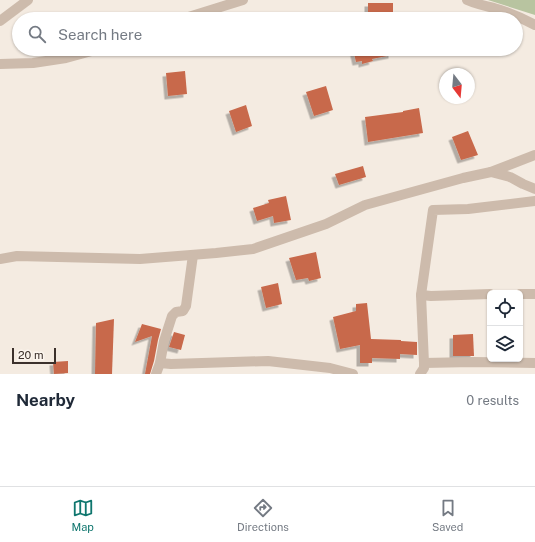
<!DOCTYPE html>
<html lang="en">
<head>
<meta charset="utf-8">
<style>
  :root { --surface:#fff; --page:#f6f6f7; --text:#1f2937; --muted:#747a83; --line:#e0e1e3; --accent:#0f766e }
  body { margin:0; font-family:"Public Sans",sans-serif; background:var(--page); color:var(--text) }
  .controls { position:absolute; right:12px; bottom:12px; display:grid; overflow:hidden; border-radius:6px; box-shadow:0 1px 3px #0004 }
  .controls button { width:36px; height:36px; display:grid; place-items:center; padding:0; border:0; border-bottom:1px solid var(--line); background:var(--surface); color:var(--text); font:20px sans-serif }
  .compass { position:absolute; left:439px; top:68px; width:36px; height:36px; border-radius:50%; background:var(--surface); box-shadow:0 1px 3px #0004; rotate:164deg }
  .scale { position:absolute; left:12px; bottom:10px; width:44px; box-sizing:border-box; padding-left:4px; border:2px solid #3b302b; border-top:0; font-size:11px; line-height:14px; white-space:nowrap; color:#3b302b; -webkit-text-stroke:3px #fbf5ee; paint-order:stroke }
  .list { margin:0; padding:0; list-style:none }
  h2 { display:flex; justify-content:space-between; align-items:center; height:52px; margin:0; padding:0 16px; font-size:17px }
  h2 small { font-size:13px; font-weight:400; color:var(--muted) }
  .icon { flex:none; width:22px; height:22px; fill:none; stroke:currentColor; stroke-width:2; stroke-linecap:round; stroke-linejoin:round }
  .map { position:relative; flex:none; width:535px; height:374px; overflow:hidden }
  .search { position:absolute; background:var(--surface); box-shadow:0 1px 3px #0004; left:12px; right:12px; top:12px; height:44px; display:flex; align-items:center; gap:10px; box-sizing:border-box; padding:0 14px; border-radius:22px; color:var(--muted); font-size:15px }
  .sheet { height:112px; background:var(--surface) }
  nav { display:flex; justify-content:space-around; align-items:center; box-sizing:border-box; height:56px; border-top:1px solid var(--line); background:var(--surface); font-size:11px; color:var(--muted) }
  nav a { display:grid; justify-items:center; gap:2px }
  nav .on { color:var(--accent) }
  .map>svg:first-child { display:block }
</style>
</head>
<body>
<div class="map">
<svg width="535" height="374" viewBox="0 0 535 374">
  <defs>
    <filter id="shadow"><feDropShadow dx="-3.5" dy="3.5" stdDeviation="0" flood-color="#0004"/></filter>
  </defs>
  <rect width="100%" height="100%" fill="#f4ebe1"/>
  <!-- green -->
  <path fill="#b8c4a0" d="M488 0H535V15Z"/>
  <!-- building -->
  <g fill="#c8694b" filter="url(#shadow)">
    <rect x="368" y="3" width="25" height="16"/>
    <path d="M353 49H392V55L372 59 373 61 362 64V61L356 62Z"/>
    <path d="M185 71 187 94 168 96 166 73Z"/>
    <path d="M326 86 333 110 314 116 306 92Z"/>
    <path d="M246 105 252 126 236 132 229 111Z"/>
    <path d="M419 108 423 133 368 142 365 117 403 112V111Z"/>
    <path d="M468 131 478 155 461 160 452 137Z"/>
    <path d="M363 166 366 177 339 185 335 174Z"/>
    <path d="M286 196 291 220 274 223 273 216 257 221 253 208 269 203 268 200Z"/>
    <path d="M316 252 321 278 309 281 308 278 296 280 289 258Z"/>
    <path d="M278 283 282 304 266 308 261 287Z"/>
    <path d="M367 303 371 339 401 340V341L417 342V355L400 354V359L372 358V363H360V345L340 349 333 317 356 311V304Z"/>
    <path d="M114 319 112 374H95L96 323Z"/>
    <path d="M142 324 161 329 158 340 154 361 150 374H145L152 336 135 342Z"/>
    <path d="M174 332 185 335 181 350 169 347Z"/>
    <path d="M473 334 474 356H453V335Z"/>
    <path d="M68 361V373L54 374 53 362Z"/>
  </g>
  <g fill="none" stroke-linecap="round" stroke-linejoin="round">
    <!-- minor -->
    <g stroke="#cdbbac" stroke-width="10">
      <path d="M467 0C476 4 485 6 494 8 509 12 522 18 535 25"/>
      <path d="M182 19 243 0"/>
      <path d="M0 21 28 0"/>
      <path d="M0 64 33 63 66 58 99 49"/>
      <path d="M491 172 535 155"/>
      <path d="M0 259 17 256 140 259 216 253 253 249 326 224 365 205 463 178 491 172 510 177 523 184 535 189"/>
      <path d="M520 294H535"/>
      <path d="M421 295 431 296 490 294"/>
      <path d="M160 363 171 364 268 361 330 368 353 374"/>
      <path d="M424 363 472 362 535 363"/>
      <path d="M156 374 160 363 164 341 172 316 176 312 183 311 186 306 193 255"/>
      <path d="M420 374 424 368V363L421 295 433 210 468 209 535 201"/>
    </g>
  </g>
</svg>
<div class="controls">
<button><svg class="icon" aria-label="locate" viewBox="0 0 24 24"><circle cx="12" cy="12" r="6"/><path d="M12 2v4M12 18v4M2 12h4M18 12h4"/></svg></button>
<button><svg class="icon" aria-label="layers" viewBox="0 0 24 24"><path d="M12 4l9 5-9 5-9-5zM3 14l9 5 9-5"/></svg></button>
</div>
<svg class="compass" viewBox="-18 -18 36 36"><path d="M0-13l5 13h-10z" fill="#e53935"/><path d="M0 13l5-13h-10z" fill="#747a83"/></svg>
<div class="scale">20 m</div>
<div class="search"><svg class="icon" aria-label="search" viewBox="0 0 24 24"><circle cx="10" cy="10" r="6"/><path d="M15 15l6 6"/></svg>Search here</div>
</div>
<section class="sheet">
<h2>Nearby<small>0 results</small></h2>
<ul class="list">
</ul>
</section>
<nav>
<a class="on"><svg class="icon" aria-label="map" viewBox="0 0 24 24"><path d="M3 6l6-2 6 2 6-2v14l-6 2-6-2-6 2zM9 4v14M15 6v14"/></svg>Map</a>
<a><svg class="icon" aria-label="directions" viewBox="0 0 24 24"><path d="M12 3l9 9-9 9-9-9zM9 14v-3h6M13 9l2 2-2 2"/></svg>Directions</a>
<a><svg class="icon" aria-label="saved" viewBox="0 0 24 24"><path d="M7 4h10v16l-5-4-5 4z"/></svg>Saved</a>
</nav>
</body>
</html>
